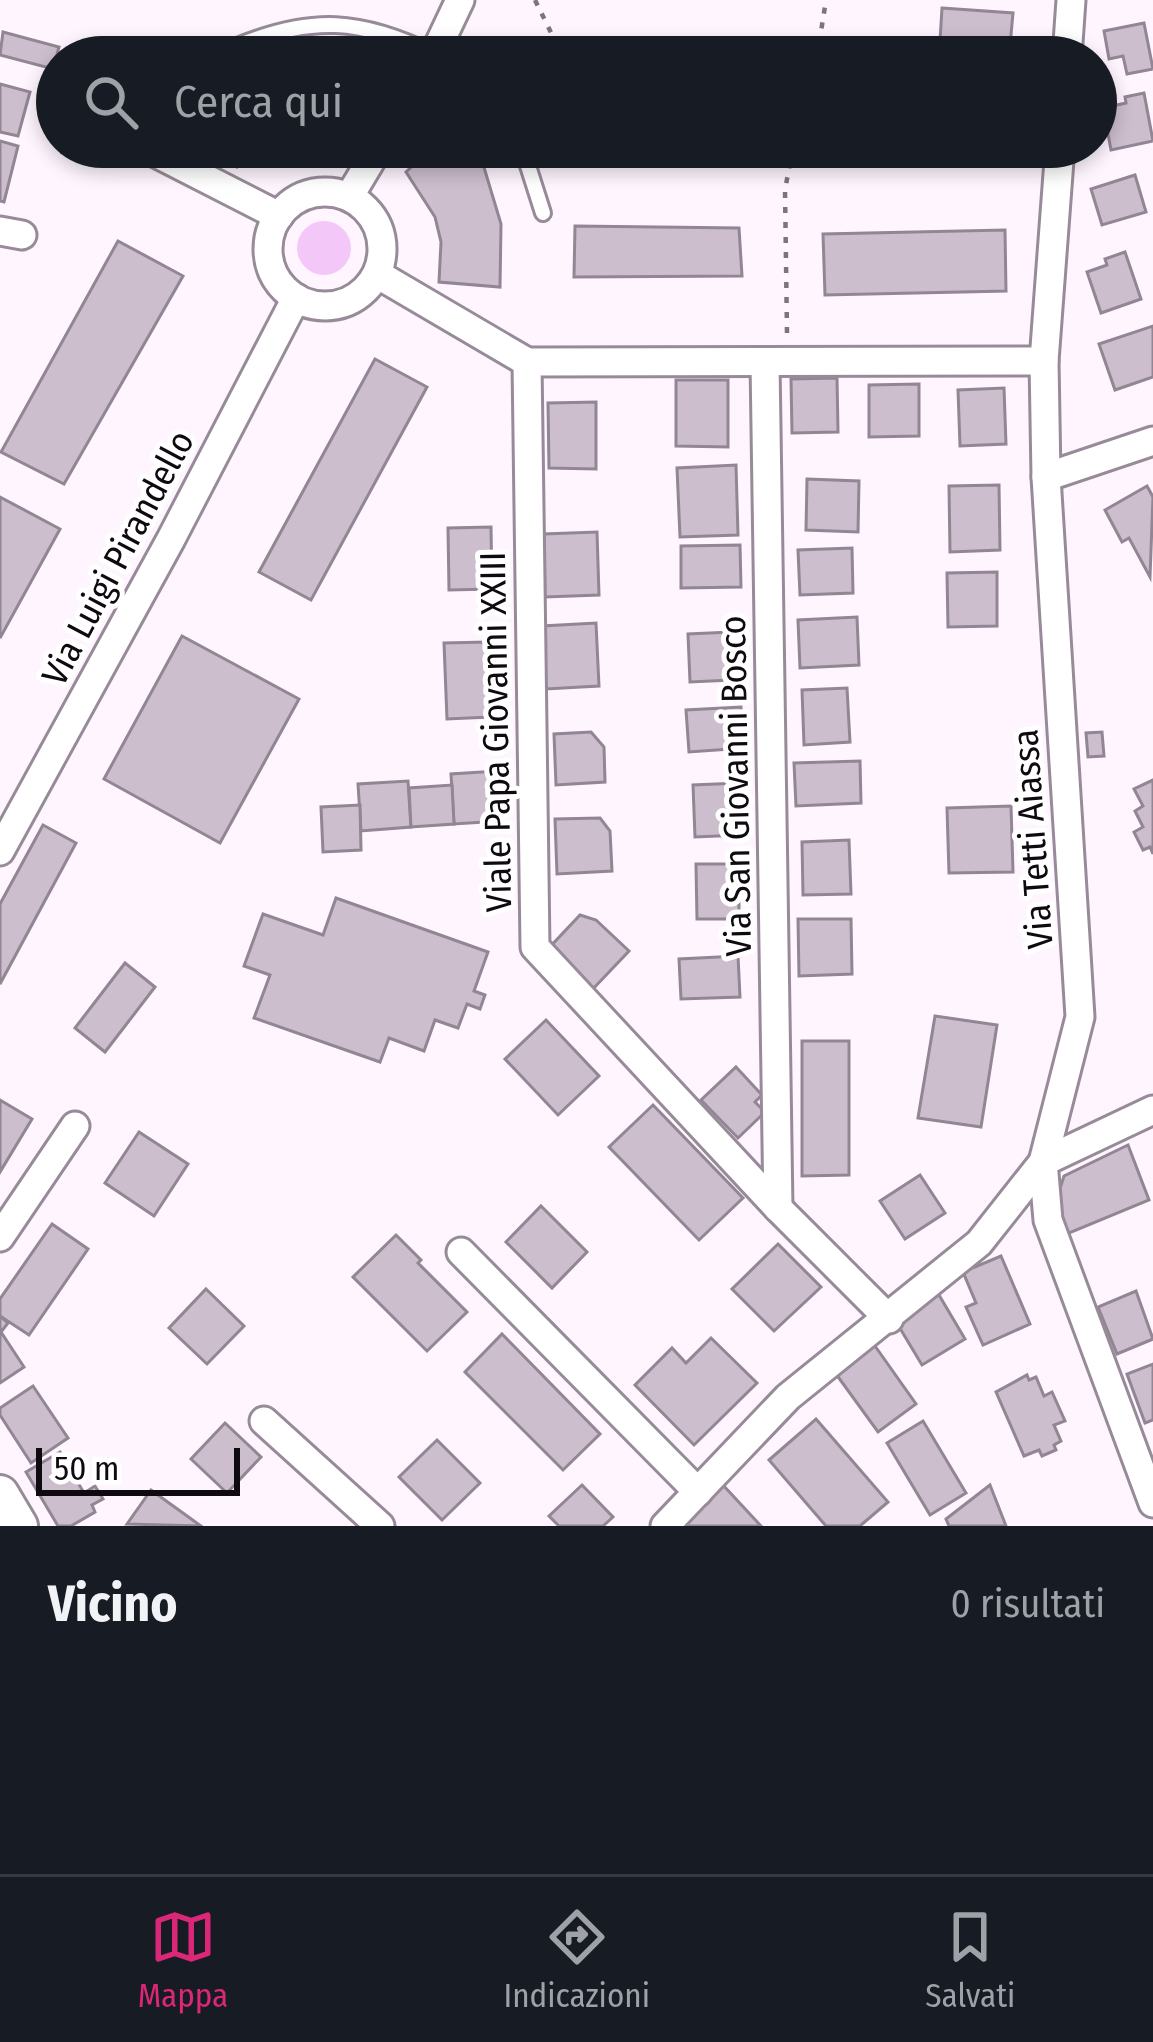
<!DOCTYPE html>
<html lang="it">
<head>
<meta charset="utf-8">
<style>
  :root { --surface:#171b24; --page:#242831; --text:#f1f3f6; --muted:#9ea1a6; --line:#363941; --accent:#db2777 }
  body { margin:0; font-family:"Fira Sans Condensed",sans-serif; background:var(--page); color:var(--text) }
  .scale { position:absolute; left:36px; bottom:30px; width:204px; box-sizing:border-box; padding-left:12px; border:6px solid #0f0a0f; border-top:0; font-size:33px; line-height:42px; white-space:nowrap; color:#0f0a0f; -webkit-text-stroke:9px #fff; paint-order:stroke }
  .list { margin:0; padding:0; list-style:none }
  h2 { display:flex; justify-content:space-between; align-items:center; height:156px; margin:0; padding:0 48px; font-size:51px }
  h2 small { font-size:39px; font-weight:400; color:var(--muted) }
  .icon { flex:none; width:66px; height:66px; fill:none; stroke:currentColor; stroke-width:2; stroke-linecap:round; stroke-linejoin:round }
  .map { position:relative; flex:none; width:1153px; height:1526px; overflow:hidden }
  .search { position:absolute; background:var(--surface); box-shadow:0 6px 18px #0003; left:36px; right:36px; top:36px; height:132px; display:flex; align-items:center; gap:30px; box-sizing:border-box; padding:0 42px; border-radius:66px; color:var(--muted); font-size:45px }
  .sheet { height:348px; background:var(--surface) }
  nav { display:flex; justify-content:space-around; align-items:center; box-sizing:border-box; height:168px; border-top:3px solid var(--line); background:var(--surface); font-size:33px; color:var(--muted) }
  nav a { display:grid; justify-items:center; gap:6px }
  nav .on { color:var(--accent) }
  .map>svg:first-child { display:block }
</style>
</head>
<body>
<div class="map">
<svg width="1153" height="1526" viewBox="0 0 1153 1526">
  <rect width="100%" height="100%" fill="#fef5ff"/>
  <!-- green -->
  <circle fill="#f3c7f8" cx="324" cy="248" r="27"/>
  <!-- building -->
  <g fill="#cdbece" stroke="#928594" stroke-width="3">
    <path d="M942 8 1013 13 1009 57H939Z"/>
    <path d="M1144 23 1153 69 1127 74 1123 56 1109 59 1104 31Z"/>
    <path d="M3 32 59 47 53 69 0 55Z"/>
    <path d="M0 84 30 92 18 136 0 132Z"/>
    <path d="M1144 93 1153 141 1111 150 1103 108 1126 103 1125 97Z"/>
    <path d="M0 141 18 146 4 202 0 201Z"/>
    <path d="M64 147H91L88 159 62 153Z"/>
    <path d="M217 147H267L237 167Z"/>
    <path d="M433 147H468L483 164 501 224 500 287 439 282 441 242 435 217 406 172Z"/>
    <path d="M1135 175 1146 212 1102 225 1091 189Z"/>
    <path d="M575 226 739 228 742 276 574 277Z"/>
    <path d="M1005 230 1006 291 825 295 823 234Z"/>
    <path d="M118 241 183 276 64 484 1 452Z"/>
    <path d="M1125 252 1141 299 1101 313 1087 272 1107 265 1105 259Z"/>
    <path d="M1153 326V377L1115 390 1099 344Z"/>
    <path d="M375 359 427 387 311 600 259 572Z"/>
    <path d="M837 378 838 432 792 433 791 379Z"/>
    <path d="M676 380H728V447L676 446Z"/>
    <path d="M919 384V436L869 437V385Z"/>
    <path d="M1004 388 1006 444 960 446 958 390Z"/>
    <path d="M596 402V469L549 468 548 403Z"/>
    <path d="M736 465 738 535 680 537 677 468Z"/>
    <path d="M807 479 859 481 858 532 806 530Z"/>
    <path d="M999 485 1000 550 950 552 949 486Z"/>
    <path d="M1147 486 1153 497 1150 577 1129 538 1122 542 1105 510Z"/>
    <path d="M0 497 60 529 0 638Z"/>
    <path d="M491 527 492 589 449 590 448 528Z"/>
    <path d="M597 532 599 595 545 597 544 534Z"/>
    <path d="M740 545 741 587 681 588V546Z"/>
    <path d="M852 548 853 593 800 595 798 550Z"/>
    <path d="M997 572V626L948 627 947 573Z"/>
    <path d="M857 617 859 665 800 668 798 620Z"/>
    <path d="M596 623 599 686 546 689 542 626Z"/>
    <path d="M731 632 732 680 690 682 688 634Z"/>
    <path d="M182 636 299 699 220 843 104 779Z"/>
    <path d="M487 642 490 717 447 719 444 643Z"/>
    <path d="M847 688 850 742 804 745 802 690Z"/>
    <path d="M741 707 744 748 689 752 686 710Z"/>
    <path d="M591 732 604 747 605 782 556 785 554 734Z"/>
    <path d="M1102 732 1104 756 1088 757 1086 733Z"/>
    <path d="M860 761 861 803 796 806 794 763Z"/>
    <path d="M497 771 500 821 454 824 451 774Z"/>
    <path d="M1153 780V854L1150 847 1143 850 1134 832 1143 827 1135 811 1143 806 1134 789Z"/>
    <path d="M408 781 411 827 361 831 358 784Z"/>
    <path d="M739 783 741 835 695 837 693 785Z"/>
    <path d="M452 785 454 824 411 827 409 788Z"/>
    <path d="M360 805 361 850 323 852 321 807Z"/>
    <path d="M1011 806 1013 872 949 873 947 808Z"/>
    <path d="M600 818 610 831 612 871 557 874 555 819Z"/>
    <path d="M43 825 76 843 0 984V904Z"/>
    <path d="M849 840 851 894 803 895 802 842Z"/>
    <path d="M696 864H739V919H697Z"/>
    <path d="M336 898 488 952 474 991 485 995 480 1009 467 1004 458 1028 435 1020 424 1051 389 1038 380 1062 254 1018 270 975 244 966 263 914 323 935Z"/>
    <path d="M580 915 596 920 629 951 591 991 547 950Z"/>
    <path d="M798 919H851L852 974 799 976Z"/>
    <path d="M738 956 740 997 681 999 679 959Z"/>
    <path d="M125 963 155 987 105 1052 75 1028Z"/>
    <path d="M935 1016 997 1025 981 1127 918 1118Z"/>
    <path d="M546 1020 599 1076 558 1115 505 1059Z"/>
    <path d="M802 1041H849V1175L802 1176Z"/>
    <path d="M736 1067 762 1095 755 1102 765 1112 738 1138 701 1100Z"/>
    <path d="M0 1100 32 1119 0 1172Z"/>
    <path d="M653 1105 743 1198 699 1240 609 1147Z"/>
    <path d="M139 1132 188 1164 154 1216 105 1183Z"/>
    <path d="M1128 1145 1149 1200 1062 1236 1056 1201 1064 1176Z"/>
    <path d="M920 1175 945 1213 905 1239 880 1201Z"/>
    <path d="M541 1206 587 1252 552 1288 506 1242Z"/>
    <path d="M52 1224 88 1249 29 1335 0 1316V1299Z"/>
    <path d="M396 1235 421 1260 418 1263 467 1312 427 1351 353 1277Z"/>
    <path d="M778 1244 821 1287 774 1331 732 1289Z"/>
    <path d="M1001 1256 1030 1324 983 1345 966 1307 976 1303 963 1272Z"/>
    <path d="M206 1289 244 1326 207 1364 169 1328Z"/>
    <path d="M1136 1291 1153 1339 1117 1354 1098 1307Z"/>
    <path d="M939 1295 965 1339 922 1365 895 1320Z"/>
    <path d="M0 1316 8 1323 1 1332 24 1367 0 1383Z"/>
    <path d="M502 1334 600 1434 563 1470 465 1372Z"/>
    <path d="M711 1338 757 1383 694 1445 635 1385 672 1348 686 1363Z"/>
    <path d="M875 1346 916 1404 878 1432 836 1374Z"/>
    <path d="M1153 1364V1420L1145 1423 1127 1374Z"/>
    <path d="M1027 1375 1029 1380 1036 1377 1044 1396 1052 1392 1065 1421 1054 1425 1061 1441 1054 1445 1056 1450 1042 1456 1039 1450 1024 1456 996 1392Z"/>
    <path d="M33 1386 68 1438 31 1463 0 1415V1408Z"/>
    <path d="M816 1419 888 1502 860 1526H826L769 1460Z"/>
    <path d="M923 1421 966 1493 930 1515 887 1443Z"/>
    <path d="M225 1423 261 1457 227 1493 191 1459Z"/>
    <path d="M437 1440 480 1483 442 1520 399 1477Z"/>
    <path d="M60 1452 84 1493 95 1486 103 1499 92 1505 95 1512 71 1526H58L26 1472Z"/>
    <path d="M722 1484 761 1526H686L682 1522Z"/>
    <path d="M582 1485 613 1517 603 1526H559L549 1516Z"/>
    <path d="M990 1485 1006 1526H949L946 1519Z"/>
    <path d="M151 1490 201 1526 127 1524Z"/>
  </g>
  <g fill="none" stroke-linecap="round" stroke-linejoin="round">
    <defs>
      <g id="service">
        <path d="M235 47C311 15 361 18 436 55"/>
        <path d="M522 147 543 213"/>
      </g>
      <g id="minor">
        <path d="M433 57 460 0"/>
        <path d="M1067 57 1071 0"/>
        <path d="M144 147 279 216"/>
        <path d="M1060 147 1044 361 1046 477 1080 1017 1043 1162 1048 1220 1153 1503"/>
        <circle cx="325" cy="249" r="57"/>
        <path d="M349 197 379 147"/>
        <path d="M0 231 22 235"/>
        <path d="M377 274 527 362"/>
        <path d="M527 362 535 947 778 1208 889 1319"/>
        <path d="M527 362 1044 361"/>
        <path d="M765 363 778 1208"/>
        <path d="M1046 477 1153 441"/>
        <path d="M0 851 171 539 296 298"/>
        <path d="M0 1237 75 1126"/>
        <path d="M461 1252 698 1492"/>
        <path d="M264 1421 380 1526"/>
        <path d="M665 1526 788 1397 979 1243 1043 1162 1153 1110"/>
      </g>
      <path id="tertiary" d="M0 1494 19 1526"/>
    </defs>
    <!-- service casing -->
    <use href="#service" stroke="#988b99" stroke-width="20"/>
    <!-- minor casing -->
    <use href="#minor" stroke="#988b99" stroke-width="33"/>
    <!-- tertiary casing -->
    <use href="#tertiary" stroke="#988b99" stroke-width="42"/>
    <!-- path -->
    <g stroke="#7b747c" stroke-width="4.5" stroke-dasharray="6 9" stroke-linecap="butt">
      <path d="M535 0 563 57"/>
      <path d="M813 57 820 38 826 0"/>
      <path d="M787 333 785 190 793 147"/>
    </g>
    <!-- service -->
    <use href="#service" stroke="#fff" stroke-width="14"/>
    <!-- minor -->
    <use href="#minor" stroke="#fff" stroke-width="27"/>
    <!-- tertiary -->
    <use href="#tertiary" stroke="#fff" stroke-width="36"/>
  </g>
  <g text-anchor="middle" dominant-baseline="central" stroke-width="10" stroke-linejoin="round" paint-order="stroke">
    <!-- street labels -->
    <g font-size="36" fill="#0f0a0f" stroke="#fff">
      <text transform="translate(118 558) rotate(-62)">Via Luigi Pirandello</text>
      <text transform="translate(496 732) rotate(-91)">Viale Papa Giovanni XXIII</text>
      <text transform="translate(736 786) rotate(-91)">Via San Giovanni Bosco</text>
      <text transform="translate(1033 839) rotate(-94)">Via Tetti Aiassa</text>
    </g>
  </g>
</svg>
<div class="scale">50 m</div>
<div class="search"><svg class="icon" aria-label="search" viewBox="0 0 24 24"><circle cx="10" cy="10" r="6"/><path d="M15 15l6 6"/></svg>Cerca qui</div>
</div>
<section class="sheet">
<h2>Vicino<small>0 risultati</small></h2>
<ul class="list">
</ul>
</section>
<nav>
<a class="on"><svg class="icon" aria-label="map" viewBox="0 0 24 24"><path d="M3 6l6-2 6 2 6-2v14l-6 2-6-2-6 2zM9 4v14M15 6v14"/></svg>Mappa</a>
<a><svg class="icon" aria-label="directions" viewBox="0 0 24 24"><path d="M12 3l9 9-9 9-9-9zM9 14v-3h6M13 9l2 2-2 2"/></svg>Indicazioni</a>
<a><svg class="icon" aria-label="saved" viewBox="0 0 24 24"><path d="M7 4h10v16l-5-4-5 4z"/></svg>Salvati</a>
</nav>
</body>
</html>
